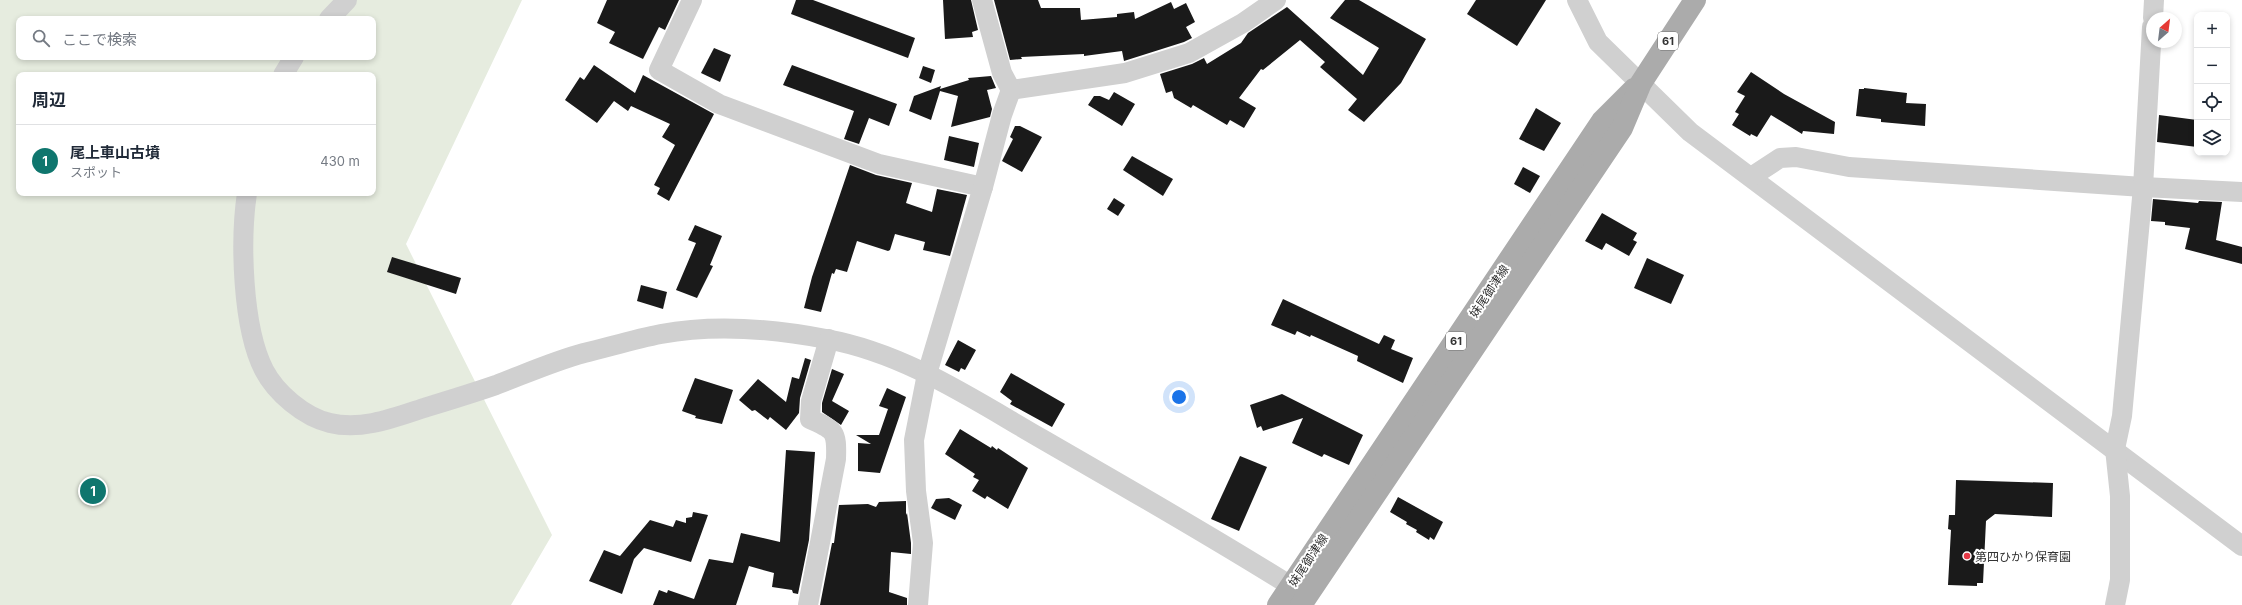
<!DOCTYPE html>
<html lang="ja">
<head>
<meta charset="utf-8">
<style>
  :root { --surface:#fff; --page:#f2f2f3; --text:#1f2937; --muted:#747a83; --line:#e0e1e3; --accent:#0f766e }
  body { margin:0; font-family:Inter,"Noto Sans JP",sans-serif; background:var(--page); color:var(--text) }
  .controls { position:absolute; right:12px; top:12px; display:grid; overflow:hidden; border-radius:8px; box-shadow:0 2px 6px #0003 }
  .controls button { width:36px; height:36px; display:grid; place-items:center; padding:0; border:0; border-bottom:1px solid var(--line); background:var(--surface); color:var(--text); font:20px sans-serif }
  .compass { position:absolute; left:2146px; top:12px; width:36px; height:36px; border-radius:50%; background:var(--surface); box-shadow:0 2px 6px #0003; rotate:28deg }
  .you { position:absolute; left:1179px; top:397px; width:14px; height:14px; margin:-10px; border:3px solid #fff; border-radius:50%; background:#1a73e8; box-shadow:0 0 0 6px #1a73e833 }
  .badge { display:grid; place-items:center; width:26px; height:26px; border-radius:50%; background:var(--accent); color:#fff; font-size:13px; font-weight:700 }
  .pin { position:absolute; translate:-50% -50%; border:2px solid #fff; box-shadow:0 1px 4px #0006 }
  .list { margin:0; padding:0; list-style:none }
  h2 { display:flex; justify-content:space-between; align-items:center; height:52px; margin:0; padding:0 16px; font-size:17px }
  h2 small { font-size:13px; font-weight:400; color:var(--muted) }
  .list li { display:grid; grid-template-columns:26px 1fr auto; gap:12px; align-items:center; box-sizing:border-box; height:72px; padding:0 16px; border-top:1px solid var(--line) }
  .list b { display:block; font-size:15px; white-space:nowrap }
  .list p { margin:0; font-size:13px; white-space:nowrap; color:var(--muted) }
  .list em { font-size:13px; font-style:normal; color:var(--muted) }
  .icon { flex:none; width:22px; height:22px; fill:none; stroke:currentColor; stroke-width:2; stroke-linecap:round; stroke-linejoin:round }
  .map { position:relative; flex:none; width:2242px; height:605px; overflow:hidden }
  .search { position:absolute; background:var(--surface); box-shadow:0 2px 6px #0003; left:16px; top:16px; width:360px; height:44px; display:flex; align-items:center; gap:10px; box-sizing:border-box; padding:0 14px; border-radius:8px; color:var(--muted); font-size:15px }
  .panel { position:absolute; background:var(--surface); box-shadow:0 2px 6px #0003; left:16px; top:72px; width:360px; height:124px; border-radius:8px }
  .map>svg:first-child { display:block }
</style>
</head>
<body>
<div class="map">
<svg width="2242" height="605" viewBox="0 0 2242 605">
  <rect width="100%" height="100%" fill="#fff"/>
  <!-- green -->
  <path fill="#e6ecdf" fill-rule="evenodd" d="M0 0H522L406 244 552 535 511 605H0ZM19 19H373V57H19ZM19 75H373V193H19Z"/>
  <!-- building -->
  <g fill="#1a1a1a">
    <path d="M607 0H679L665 30 659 27 643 59 609 43 615 32 597 23Z"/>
    <path d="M796 0H813L915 38 908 58 791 14Z"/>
    <path d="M943 0H971L978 30 972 32 973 37 945 39Z"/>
    <path d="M994 0H1038L1041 8H1080L1081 20 1117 17V14L1134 12 1135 19 1171 2 1174 9 1186 3 1195 22 1186 27 1192 38 1184 42 1124 61 1122 51 1084 56V54L1021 57 1022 59 1010 60Z"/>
    <path d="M1345 0H1359L1426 39 1401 83 1364 122 1348 110 1357 99 1320 67 1325 62 1300 40 1263 70 1261 69 1239 98 1256 108 1244 128 1230 120 1227 125 1193 105 1191 108 1174 98 1172 91 1166 93 1160 74 1192 64 1204 58 1207 64 1241 43 1248 33 1287 7 1363 75 1379 48 1330 18Z"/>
    <path d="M1476 0H1546L1517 46 1467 14Z"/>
    <path d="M714 48 731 55 720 82 701 73Z"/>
    <path d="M594 65 635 93 643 75 714 114 669 201 657 194 660 188 654 185 675 145 662 137 670 124 631 106 628 111 614 101 597 123 565 100 580 77 584 80Z"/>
    <path d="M792 65 897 104 889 126 869 118 859 144 844 139 854 111 783 85Z"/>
    <path d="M923 66 935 70 931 83 919 78Z"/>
    <path d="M1751 72 1784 94 1835 122 1834 134 1803 131 1802 134 1771 115 1757 137 1751 134 1750 136 1732 125 1739 114 1735 112 1745 96 1737 92Z"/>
    <path d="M991 76 996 88 987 90 992 109 990 117 951 127 958 96 940 91 931 120 909 111 914 96 941 86 940 89 969 80 968 78Z"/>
    <path d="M1864 88 1907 93 1906 103 1926 104 1925 126 1881 122V119L1856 116 1859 89H1864Z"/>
    <path d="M1114 92 1135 104 1122 126 1088 105 1094 96H1100L1109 100Z"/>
    <path d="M1536 108 1561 123 1544 151 1519 139Z"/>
    <path d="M2159 115 2197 120V147L2157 142Z"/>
    <path d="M1015 126H1020L1042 137 1022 172 1002 161 1013 139 1010 137Z"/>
    <path d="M949 136 979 143 974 167 944 160Z"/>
    <path d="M1132 156 1173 179 1163 196 1123 170Z"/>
    <path d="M850 165 876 175 912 183 906 203 932 212 937 189 967 195 950 256 923 250 925 242 895 234 890 250 888 251 857 241 847 272 836 269 834 274 832 273 821 312 804 308 812 277Z"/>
    <path d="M1523 167 1540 176 1530 193 1514 184Z"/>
    <path d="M1114 198 1125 205 1118 216 1107 209Z"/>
    <path d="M2153 199 2198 203 2199 201 2222 202 2216 240 2242 247V264L2185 249 2190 228 2165 225V222L2151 221Z"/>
    <path d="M1602 213 1637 233 1633 240 1637 242 1629 256 1606 243 1602 250 1585 241Z"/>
    <path d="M695 225 722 236 710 265 713 266 697 298 676 290 696 243 688 240Z"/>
    <path d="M392 257 461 278 456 294 387 272Z"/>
    <path d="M1647 258 1684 275 1671 304 1634 288Z"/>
    <path d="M641 285 667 292 663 309 637 301Z"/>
    <path d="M1283 299 1379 344 1384 335 1395 340 1391 349 1413 358 1403 383 1357 361 1358 356 1311 335 1310 337 1297 331 1295 335 1271 325Z"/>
    <path d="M958 340 976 350 965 370 961 368 959 372 945 365Z"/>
    <path d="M805 358 811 360 800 398 799 413 786 430 770 417 768 420 755 410 752 411 739 400 758 379 786 402 792 377 799 379Z"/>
    <path d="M832 369 844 374 832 401 849 411 841 425 822 412V403Z"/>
    <path d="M1011 373 1065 404 1052 427 1010 404 1012 401 1000 392Z"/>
    <path d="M695 378 733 390 722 424 695 418 696 416 682 411Z"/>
    <path d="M887 388 906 397 880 473 858 471V443L871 444 856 435H879L888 409 879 406Z"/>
    <path d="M1282 394 1363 435 1349 465 1324 454 1322 457 1292 443 1303 418 1263 431 1261 426 1257 428 1250 405Z"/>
    <path d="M960 429 991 448 992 446 997 450 998 448 1028 468 1008 509 987 496 985 499 972 491 979 480 973 477 975 474 945 454Z"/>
    <path d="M786 450 815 452 809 540 798 594 793 593 792 590 772 587 774 573 749 566 736 605H653L659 590 667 593 668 590 694 599 709 559 733 563 741 533 780 542Z"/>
    <path d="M1240 456 1267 467 1239 531 1211 519Z"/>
    <path d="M1956 480 2053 483 2052 517 1995 514 1986 521 1983 583H1977V586L1948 585 1951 530 1948 529 1949 515H1955Z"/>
    <path d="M1398 497 1443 522 1434 540 1430 537 1429 540 1416 532 1417 530 1406 524 1407 522 1390 512Z"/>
    <path d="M949 498 962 505 955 520 931 508 936 499Z"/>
    <path d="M906 501V515L907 513 911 543V554L891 552 889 592 907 598V605H820L832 543H834L839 505 868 504 876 507 879 502Z"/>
    <path d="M693 512 708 515 691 562 644 548 634 559 622 594 589 581 604 550 620 556 650 520 673 527 676 520 686 523V518L692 517Z"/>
  </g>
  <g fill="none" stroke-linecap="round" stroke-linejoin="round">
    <!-- minor -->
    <g stroke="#d0d0d0" stroke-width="20">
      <path d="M692 0 659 70 719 104 879 164 983 187"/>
      <path d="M1577 0 1598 42 1690 132 2242 546"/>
      <path d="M2153 18 2154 0"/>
      <path d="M329 19 347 0"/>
      <path d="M283 75 294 57"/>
      <path d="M1011 90 1125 73 1189 53 1243 23 1276 0"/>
      <path d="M1751 177 1780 158 1796 157 1849 167 2143 187 2242 192"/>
      <path d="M247 193C240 240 242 327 264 370 276 393 304 417 330 423 362 431 396 417 427 407 450 400 473 393 496 385 525 374 554 361 584 353 609 347 635 339 661 334 714 324 774 329 826 339 905 353 974 400 1042 439 1130 490 1219 540 1305 595"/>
      <path d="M808 605 836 459C837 431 835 430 810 419L811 401 829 339"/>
      <path d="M918 605 923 543 916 491 914 440 927 374 983 187 1002 115 1011 90 1002 73 982 0"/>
      <path d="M2115 605 2120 580V496L2115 449 2122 416 2143 187 2152 27"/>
    </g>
    <!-- major -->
    <g stroke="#ababab" stroke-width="22">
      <path d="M1278 605 1602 121 1634 89"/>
      <path d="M1301 605 1622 128 1641 83 1695 0"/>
    </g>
  </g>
  <!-- markers -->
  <circle fill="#e63946" stroke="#fff" stroke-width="1.5" cx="1967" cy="556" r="4"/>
  <g text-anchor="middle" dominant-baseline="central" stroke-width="4" stroke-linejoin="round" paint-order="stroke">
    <!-- shield labels -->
    <g fill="#fff" stroke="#707070" stroke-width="1">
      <rect x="1658" y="32" width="20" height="18" rx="3"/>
      <rect x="1446" y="332" width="20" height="18" rx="3"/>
    </g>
    <g font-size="11" font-weight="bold" fill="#333">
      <text x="1668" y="41">61</text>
      <text x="1456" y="341">61</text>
    </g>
    <!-- street labels -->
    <g font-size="12" fill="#333" stroke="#fff">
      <text transform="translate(1489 291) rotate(-56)">妹尾御津線</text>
      <text transform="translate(1308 560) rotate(-56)">妹尾御津線</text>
    </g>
    <!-- poi labels -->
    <g font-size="12" fill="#333" stroke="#fff" text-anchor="start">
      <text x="1975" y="556">第四ひかり保育園</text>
    </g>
  </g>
</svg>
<div class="controls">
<button>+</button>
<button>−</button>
<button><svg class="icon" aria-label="locate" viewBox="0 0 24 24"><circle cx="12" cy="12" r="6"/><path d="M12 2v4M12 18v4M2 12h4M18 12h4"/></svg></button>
<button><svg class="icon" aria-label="layers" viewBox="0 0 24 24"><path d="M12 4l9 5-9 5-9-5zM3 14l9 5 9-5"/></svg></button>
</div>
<svg class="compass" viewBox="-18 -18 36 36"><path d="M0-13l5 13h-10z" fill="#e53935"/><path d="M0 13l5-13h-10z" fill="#747a83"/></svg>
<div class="you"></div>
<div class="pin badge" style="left:93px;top:491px">1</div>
<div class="search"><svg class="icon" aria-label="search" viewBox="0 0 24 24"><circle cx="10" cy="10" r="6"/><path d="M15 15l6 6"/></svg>ここで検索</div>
<section class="panel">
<h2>周辺<small></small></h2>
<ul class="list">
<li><span class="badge">1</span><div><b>尾上車山古墳</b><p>スポット</p></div><em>430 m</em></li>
</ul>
</section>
</div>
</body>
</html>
